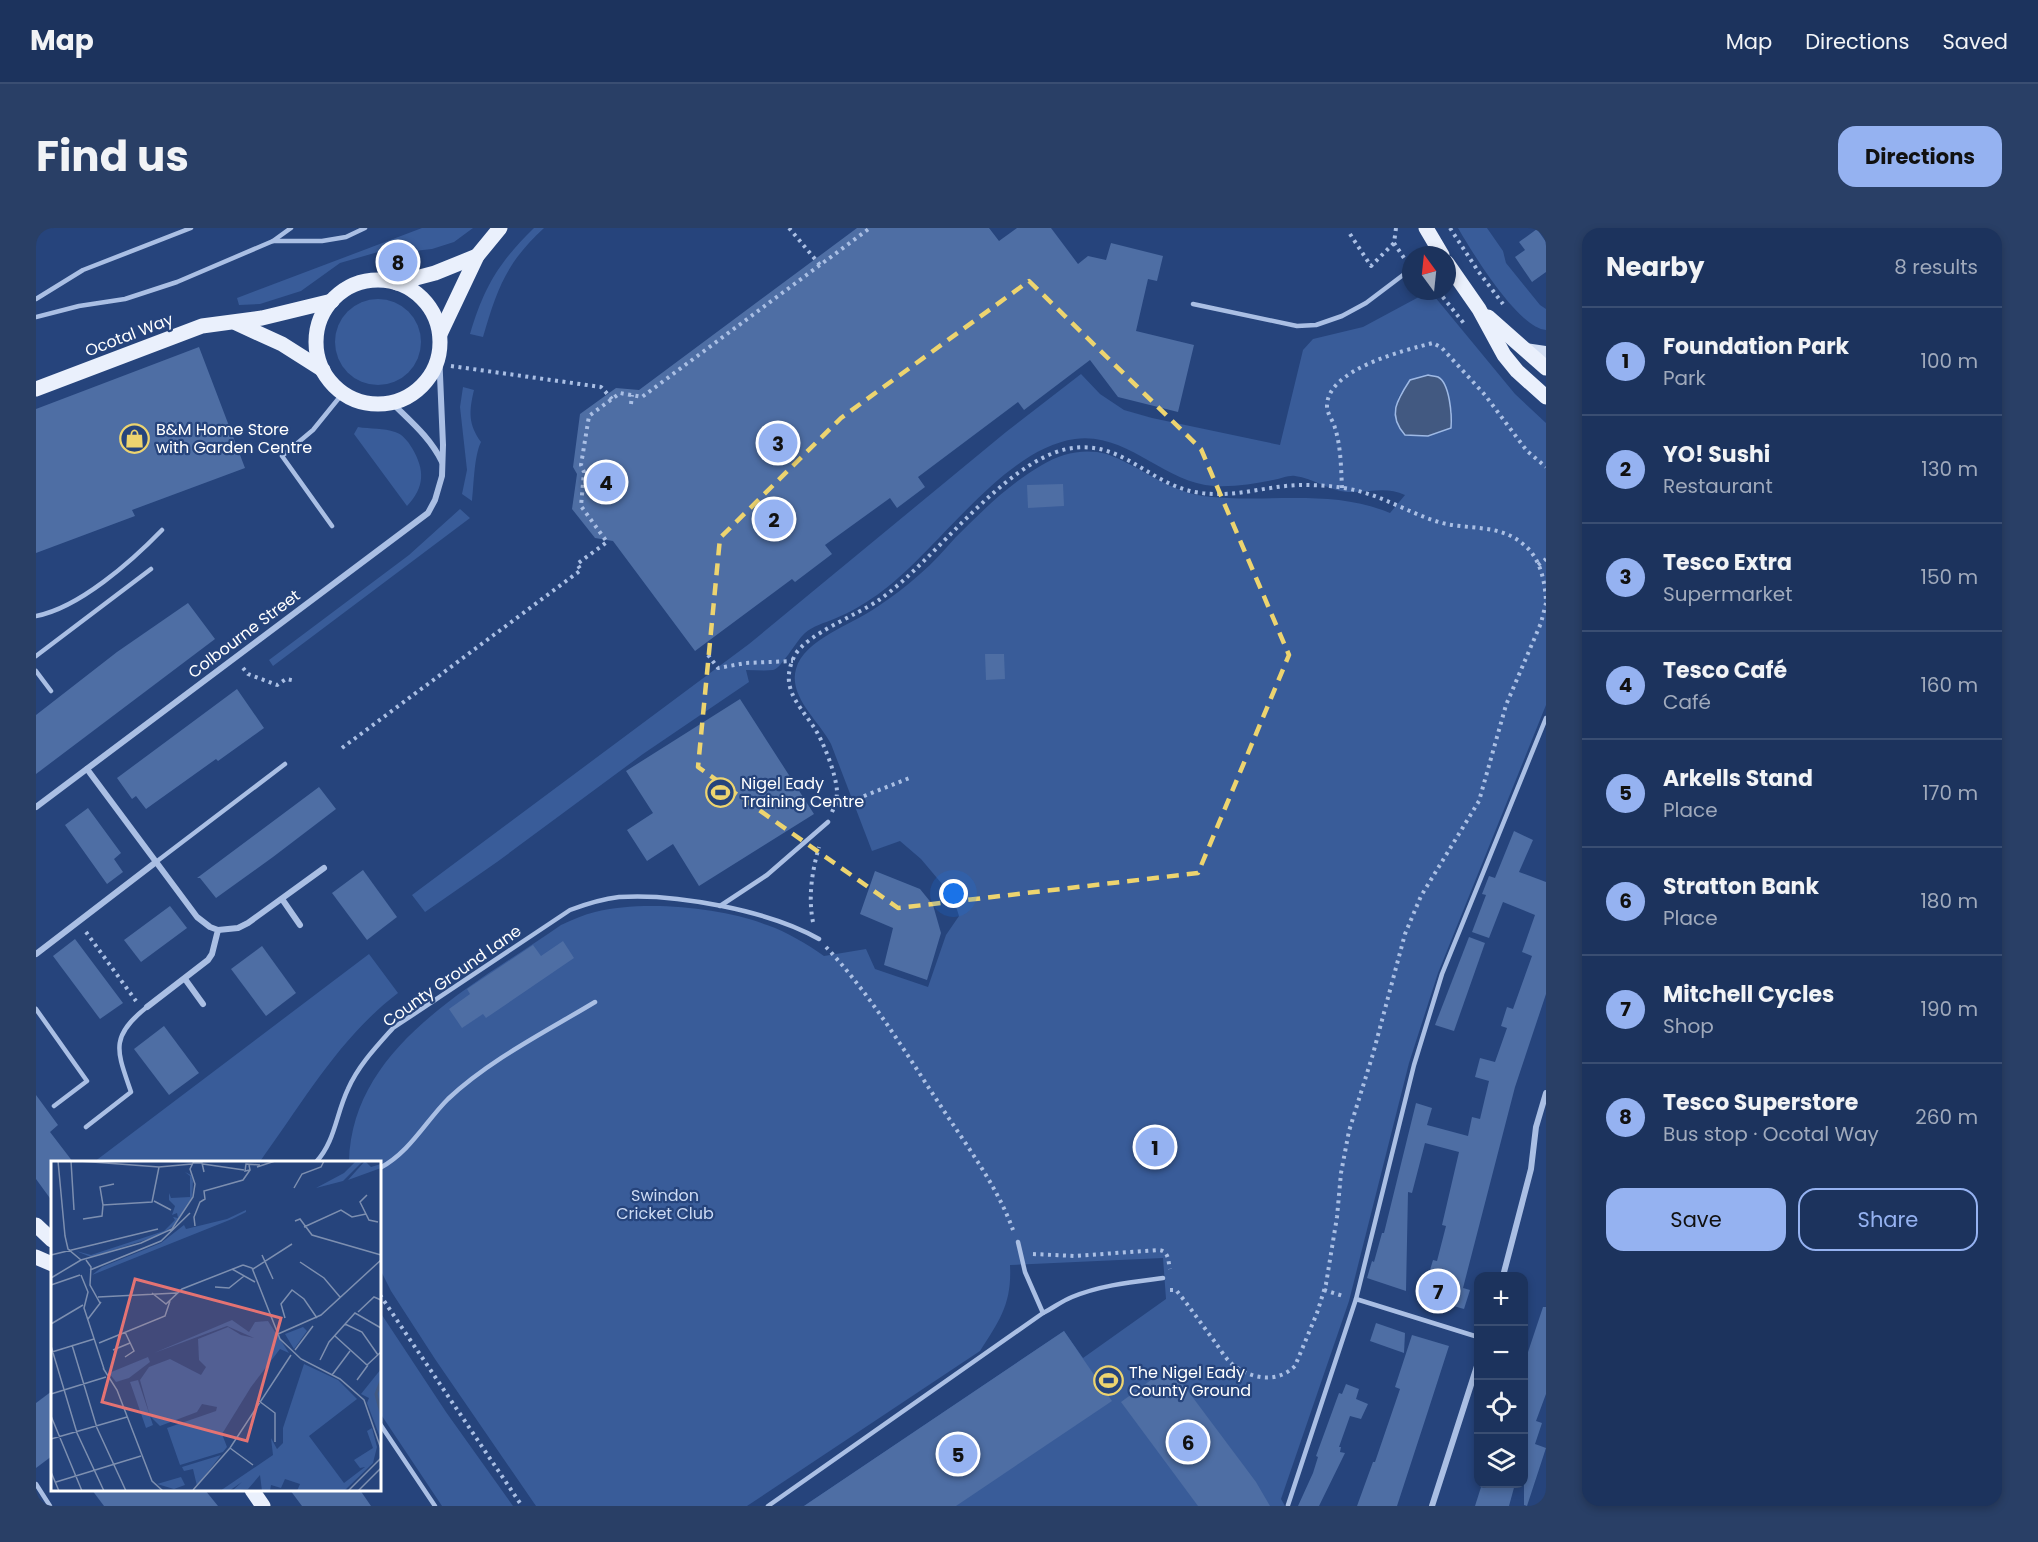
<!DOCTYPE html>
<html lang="en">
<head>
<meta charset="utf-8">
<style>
  :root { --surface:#1c335d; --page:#293f66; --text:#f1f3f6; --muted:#a0aabc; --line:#3a4e72; --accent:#95b2f1 }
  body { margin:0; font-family:Poppins,sans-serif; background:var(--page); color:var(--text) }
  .controls { position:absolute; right:18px; bottom:18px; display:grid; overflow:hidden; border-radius:12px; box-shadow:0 3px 9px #0003 }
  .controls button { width:54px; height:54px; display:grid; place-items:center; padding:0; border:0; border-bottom:2px solid var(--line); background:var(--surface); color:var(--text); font:30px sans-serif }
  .compass { position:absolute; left:1366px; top:18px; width:54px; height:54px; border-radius:50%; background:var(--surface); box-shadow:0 3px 9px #0003; rotate:345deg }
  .you { position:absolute; left:918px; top:666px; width:21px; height:21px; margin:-15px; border:4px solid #fff; border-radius:50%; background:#1a73e8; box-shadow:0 0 0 9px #1a73e833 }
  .badge { display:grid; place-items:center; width:39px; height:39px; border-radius:50%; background:var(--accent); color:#111; font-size:20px; font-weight:700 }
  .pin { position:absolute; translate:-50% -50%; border:3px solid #fff; box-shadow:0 2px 6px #0006 }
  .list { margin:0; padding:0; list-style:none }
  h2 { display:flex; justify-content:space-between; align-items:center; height:78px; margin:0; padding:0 24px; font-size:26px }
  h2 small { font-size:20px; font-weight:400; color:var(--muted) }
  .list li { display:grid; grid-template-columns:39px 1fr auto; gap:18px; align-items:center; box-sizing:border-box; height:108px; padding:0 24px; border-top:2px solid var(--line) }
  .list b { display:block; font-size:22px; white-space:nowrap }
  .list p { margin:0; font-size:20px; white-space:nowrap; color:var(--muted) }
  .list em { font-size:20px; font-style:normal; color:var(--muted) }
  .actions { display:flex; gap:12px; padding:18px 24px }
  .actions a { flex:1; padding:14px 0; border:2px solid var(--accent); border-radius:18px; text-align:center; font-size:21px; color:var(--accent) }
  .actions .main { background:var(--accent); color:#111 }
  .icon { flex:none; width:33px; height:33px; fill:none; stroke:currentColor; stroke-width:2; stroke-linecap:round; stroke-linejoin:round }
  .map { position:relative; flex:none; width:1510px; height:1278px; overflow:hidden; border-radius:18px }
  header { display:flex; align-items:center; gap:36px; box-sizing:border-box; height:84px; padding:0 30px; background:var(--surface); border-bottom:2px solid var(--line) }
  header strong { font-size:28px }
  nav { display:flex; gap:33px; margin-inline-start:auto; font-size:21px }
  .intro { display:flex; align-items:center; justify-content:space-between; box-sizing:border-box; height:144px; padding:0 36px }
  h1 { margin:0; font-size:42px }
  .button { padding:15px 27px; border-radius:18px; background:var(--accent); color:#111; font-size:21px; font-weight:700 }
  main { display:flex; gap:36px; padding:0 36px }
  aside { flex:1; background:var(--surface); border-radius:18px; box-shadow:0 3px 9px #0003 }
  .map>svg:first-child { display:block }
</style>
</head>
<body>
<header>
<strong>Map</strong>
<nav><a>Map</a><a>Directions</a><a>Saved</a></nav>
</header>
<div class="intro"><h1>Find us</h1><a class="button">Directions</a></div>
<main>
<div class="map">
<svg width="1510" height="1278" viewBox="0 0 1510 1278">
  <rect width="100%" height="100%" fill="#26447c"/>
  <!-- green -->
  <g fill="#395c99" fill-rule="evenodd">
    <path d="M386 0H437L418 14 396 21 369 24H342L304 35 265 63 224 76 203 77 201 70Z"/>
    <path d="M498 0H508C470 35 461 61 447 109L434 106C448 59 463 34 498 0Z"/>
    <path d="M1422 0H1451L1467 23 1470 35 1504 77 1510 81V102C1482 100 1436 24 1422 0Z"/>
    <path d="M1394 63 1479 166 1510 195V477L1402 745 1373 835 1313 1073 1245 1271 1249 1278H768L1028 1103 1047 1130 1130 1071 1127 1030 974 1037C976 1075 964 1092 944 1123L711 1278H500L399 1131 355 1063 344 1041V934H313C316 816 440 757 525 697 536 692 547 687 559 684 608 672 684 679 731 697 751 704 771 716 788 728L830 721 839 741 892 759 910 707 923 688 917 669 885 631 864 613 836 623 795 516C784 494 752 469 760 441 768 411 816 397 841 379 856 369 871 358 884 346 897 335 908 322 919 310 945 284 973 256 1006 237 1026 225 1048 220 1071 226 1104 238 1132 263 1167 268 1230 276 1294 260 1354 285L1369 267C1350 258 1332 265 1311 264 1294 263 1277 250 1259 248 1253 247 1244 251 1237 252 1218 256 1198 259 1178 258 1127 255 1092 204 1039 211 966 221 901 325 841 367 828 376 813 385 798 391 788 395 777 398 769 405 760 413 745 441 737 442 729 443 719 442 710 442L713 454 607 526 461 634 389 684 376 667 713 416 970 204 1045 146 1064 166 1088 182 1116 190 1244 217 1267 122 1277 111 1327 99ZM1375 152 1409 157 1416 185H1359L1363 168Z"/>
    <circle cx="342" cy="114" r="43"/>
    <path d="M427 159 438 162C433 183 432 196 445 214 438 228 438 256 436 273L426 266 431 242 424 179Z"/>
    <path d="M322 199C334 201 348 200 359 204 366 206 372 213 376 220 389 242 389 259 371 278L318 206Z"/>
    <path d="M424 281 434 290 237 438 233 432 373 327Z"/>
    <path d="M333 726 362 765C304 809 267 874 225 932L221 934H58Z"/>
    <path d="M344 1084 410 1184 477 1278H406L344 1185Z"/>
  </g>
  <!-- water -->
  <path fill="#425981" stroke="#9eb9e5" stroke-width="1.5" d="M1392 147C1395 148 1399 148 1402 149 1414 155 1416 188 1415 200L1392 208 1369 207C1351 187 1361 172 1374 152Z"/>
  <!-- building -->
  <g fill="#4e6ea4">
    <path d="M821 0H953L963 13 981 0H1015L1042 36 1052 28 1070 32 1075 15 1127 28 1121 53 1112 51 1100 103 1158 117 1142 184 1082 169 1054 132 988 182 982 174 882 249 889 259 861 280 854 270 789 317 796 326 759 354 756 351 659 423 577 313 559 310 536 281 541 246 537 239 544 186 580 160 603 162Z"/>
    <path d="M1501 1 1510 14V44L1496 54 1479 29 1489 22 1483 14Z"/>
    <path d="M163 119 209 240 96 282 99 288 0 325V181Z"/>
    <path d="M1027 256 1028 278 992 280 991 257Z"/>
    <path d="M152 375 179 411 0 546V487L81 424Z"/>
    <path d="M949 426H968L969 451 950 452Z"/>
    <path d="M201 461 228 500 182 533 180 531 110 581 100 568 96 571 81 550Z"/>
    <path d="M704 471 778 586 663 658 637 616 611 633 591 602 617 585 590 543Z"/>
    <path d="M283 559 300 581 237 629 180 670 164 650H161Z"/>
    <path d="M52 580 85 625 78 631 87 644 71 656 29 597Z"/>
    <path d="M1478 603 1497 612 1483 644 1510 654V766L1479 859 1427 1060 1434 1062 1428 1081 1386 1069 1397 1032 1401 1033 1410 998 1406 997 1423 924 1389 915 1376 965 1372 964 1370 1063 1331 1050 1336 1033 1338 1034 1346 1005H1348L1380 875 1396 880 1391 897 1432 908 1436 889 1444 891 1453 853 1439 849 1444 830 1459 834 1471 800 1465 798 1471 779 1477 781 1496 728 1486 724 1499 687 1467 674 1453 710 1436 704 1450 667 1446 666 1453 648 1459 650Z"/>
    <path d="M327 642 361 689 331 712 296 665Z"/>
    <path d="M839 643 884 661 897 677 905 705 891 752 848 737 857 700 824 686Z"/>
    <path d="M134 678 151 700 105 734 88 712Z"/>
    <path d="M1433 709 1449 715 1418 803 1399 797Z"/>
    <path d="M39 711 87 775 64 791 17 728Z"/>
    <path d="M527 713 538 730 450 790 447 786 426 800 413 781 434 766 431 761 497 717 505 728Z"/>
    <path d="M226 718 260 765 230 788 195 741Z"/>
    <path d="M128 798 163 845 133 867 98 821Z"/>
    <path d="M0 867 22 897 14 904 37 934H16V973L0 951Z"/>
    <path d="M1507 1079H1510V1166L1500 1193 1506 1195 1499 1216 1510 1220 1491 1278 1488 1277V1136Z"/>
    <path d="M1340 1095 1369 1105 1368 1125 1334 1113Z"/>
    <path d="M1028 1103 1076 1173 920 1278H768Z"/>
    <path d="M1376 1107 1413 1118 1392 1183 1361 1278H1321L1337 1234H1339L1364 1161 1359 1159Z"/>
    <path d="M1140 1147 1220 1254 1234 1278H1162L1085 1174 1115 1152Z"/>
    <path d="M1310 1156 1323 1161 1320 1171 1332 1176 1325 1191 1314 1188 1303 1219H1305L1304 1224 1309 1225 1283 1278H1262L1277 1245 1282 1229 1280 1228 1303 1165 1306 1166Z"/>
    <path d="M16 1163V1228L0 1240V1175Z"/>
    <path d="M1446 1256H1479L1473 1278H1439Z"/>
    <path d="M56 1262H169L182 1278H68Z"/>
    <path d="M254 1262H324L335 1278H266Z"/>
  </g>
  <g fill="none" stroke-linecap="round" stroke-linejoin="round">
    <!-- path -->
    <g stroke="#aabfe4" stroke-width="4" stroke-dasharray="3 4.5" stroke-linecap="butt">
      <path d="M753 0 784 37 834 0"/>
      <path d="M1360 0 1358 15 1368 30"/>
      <path d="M1414 0 1442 43 1467 76"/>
      <path d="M1314 6 1335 38 1358 15"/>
      <path d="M1402 63 1430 98"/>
      <path d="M415 138 565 159 576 171"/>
      <path d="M595 176 596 167"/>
      <path d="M1306 260C1305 240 1305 219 1299 200 1297 192 1291 186 1291 178 1291 141 1369 122 1397 115L1406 120 1449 167 1491 223 1510 239"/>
      <path d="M1502 337 1510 331"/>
      <path d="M672 427 682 440 710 435 757 433"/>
      <path d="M207 440 212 446 241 457 250 451 260 453"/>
      <path d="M306 520 545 342 541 336 571 314 545 278 548 244 545 237 553 188 584 165 606 169 784 37"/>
      <path d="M799 576 818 572 876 549"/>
      <path d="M796 584C799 577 801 570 801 563 800 546 787 512 777 498 761 474 743 458 759 427 771 406 821 387 843 372 899 333 966 235 1031 221 1085 210 1111 255 1159 264 1197 271 1228 258 1264 257 1283 257 1304 258 1322 263 1351 270 1377 287 1406 295 1434 302 1464 296 1487 316 1504 329 1509 353 1510 373"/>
      <path d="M777 694C772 669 776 643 783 619"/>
      <path d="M50 704 100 773"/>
      <path d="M790 719C836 768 871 827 908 883 933 921 962 960 977 1002"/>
      <path d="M997 1026 1038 1028 1123 1022C1133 1023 1132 1033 1134 1041"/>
      <path d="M1134 1062H1140C1154 1079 1166 1097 1179 1114 1184 1121 1189 1130 1196 1136 1214 1151 1241 1156 1259 1138L1281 1085 1290 1056 1301 989 1305 945 1313 903 1337 826 1369 706 1385 668 1443 573 1470 477 1505 395 1510 375"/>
      <path d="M1288 1062 1307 1068"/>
      <path d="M344 1067 486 1278"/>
    </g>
    <!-- lane -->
    <g stroke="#aabfe4" stroke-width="4.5">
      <path d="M237 13 255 0"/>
      <path d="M0 71 47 42 155 0"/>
      <path d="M1157 76 1261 98 1280 97 1306 88 1330 75 1375 41"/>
      <path d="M0 89 43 78 89 71 141 54 237 13H286L310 9 329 0"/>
      <path d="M296 298 246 228 277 202 307 165"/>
      <path d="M0 388C43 380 96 333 126 302"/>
      <path d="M0 428 115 341"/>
      <path d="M0 443 15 463"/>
      <path d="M120 634 249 536"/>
      <path d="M684 678 731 647 792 594"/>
      <path d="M0 781 51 853 18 878"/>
      <path d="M50 899 95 864C81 823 73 809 111 779"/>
      <path d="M280 934C299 914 300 886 312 861 322 838 340 819 357 800L534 682C550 676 566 671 583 669 640 665 734 683 783 711"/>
      <path d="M344 940C374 924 389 894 412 871 453 832 511 803 559 774"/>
      <path d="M982 1014 989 1044 1007 1085"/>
      <path d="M1320 1071 1442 1109"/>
      <path d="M344 1196 399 1278"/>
      <path d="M0 1256 14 1278"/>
      <path d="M1252 1277 1320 1071 1378 837 1406 746 1510 490"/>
      <path d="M732 1278 1007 1085C1017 1080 1026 1073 1036 1069 1065 1057 1096 1054 1127 1050"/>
    </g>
    <!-- street -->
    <g stroke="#aabfe4" stroke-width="6">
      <path d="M355 174C374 193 394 209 406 234"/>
      <path d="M51 541 161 689 174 699 182 702 176 726 172 732 111 779"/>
      <path d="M0 579 392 285 399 272 406 248 407 217 403 124"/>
      <path d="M246 671 264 697"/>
      <path d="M182 702 202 700 212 695 288 640"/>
      <path d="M0 726 120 634"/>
      <path d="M149 751 167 776"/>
      <path d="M1467 1048 1495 941 1500 899 1510 865"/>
      <path d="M1396 1278 1442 1135"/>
    </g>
    <!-- secondary -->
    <path stroke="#d3dff4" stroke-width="12" d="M1489 121 1510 124"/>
    <!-- primary -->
    <g stroke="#eaf0fc" stroke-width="15">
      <path d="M1390 0 1406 27"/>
      <path d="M1411 35 1443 81 1468 127 1481 143 1510 169"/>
      <circle cx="342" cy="114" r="62"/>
      <path d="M361 55 399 45 441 28"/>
      <path d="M1452 89 1510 140"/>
      <path d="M200 95 246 116 287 142"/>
      <path d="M404 106 441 28 464 0"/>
      <path d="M0 161 166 98 226 90 296 73"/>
      <path d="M0 997 16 1012"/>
      <path d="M0 1029 16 1036"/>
      <path d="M216 1262 227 1278"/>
    </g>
  </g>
  <!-- marked area -->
  <path fill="none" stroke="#edd46f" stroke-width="4.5" stroke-dasharray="12 8" stroke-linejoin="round" d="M993 53 1165 221 1253 427 1162 645 862 680 662 539 684 310 805 190Z"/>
  <!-- icons -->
  <defs>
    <symbol id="shop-ring" viewBox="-11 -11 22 22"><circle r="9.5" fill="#26447c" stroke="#edd46f" stroke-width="1.5"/><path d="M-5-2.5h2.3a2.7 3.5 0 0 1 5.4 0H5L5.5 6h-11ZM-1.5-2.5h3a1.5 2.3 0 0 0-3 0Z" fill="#edd46f"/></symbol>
    <symbol id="stadium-ring" viewBox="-11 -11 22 22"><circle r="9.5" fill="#26447c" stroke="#edd46f" stroke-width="1.5"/><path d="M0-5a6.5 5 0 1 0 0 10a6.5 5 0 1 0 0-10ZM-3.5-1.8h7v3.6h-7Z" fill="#edd46f"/></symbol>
  </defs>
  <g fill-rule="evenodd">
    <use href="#shop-ring" x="82" y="194" width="33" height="33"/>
    <use href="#stadium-ring" x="668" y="548" width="33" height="33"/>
    <use href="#stadium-ring" x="1056" y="1136" width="33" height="33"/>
  </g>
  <g text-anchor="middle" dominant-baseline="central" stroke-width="4.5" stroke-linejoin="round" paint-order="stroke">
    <!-- street labels -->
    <g font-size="16" fill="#fff" stroke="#26447c">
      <text transform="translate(93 107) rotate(-21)">Ocotal Way</text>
      <text transform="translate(208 406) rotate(-37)">Colbourne Street</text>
      <text transform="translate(416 748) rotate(-35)">County Ground Lane</text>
    </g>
    <!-- poi labels -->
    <g font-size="16" fill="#fff" stroke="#26447c" text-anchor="start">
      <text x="120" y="201">B&amp;M Home Store<tspan x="120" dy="18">with Garden Centre</tspan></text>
      <text x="705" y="555">Nigel Eady<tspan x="705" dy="18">Training Centre</tspan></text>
      <text x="1093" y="1144">The Nigel Eady<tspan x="1093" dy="18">County Ground</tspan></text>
    </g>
    <!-- park labels -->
    <g font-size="16" fill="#cddbf4" stroke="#26447c">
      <text x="629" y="967">Swindon<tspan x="629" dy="18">Cricket Club</tspan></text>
    </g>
  </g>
  <!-- overview -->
  <g transform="translate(15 933)">
    <rect width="330" height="330" fill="#26447c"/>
    <path d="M305 0H312L292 20 265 27 293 12ZM314 0 320 6 330 3V7L297 19ZM134 11 140 14 142 20 141 37 124 64 107 75 40 96 25 90 40 94 113 70 124 59 122 56 127 57 126 52 121 54 124 45 118 39V32L120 37 139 36V15ZM195 49V51L181 58 41 114 51 106 110 82 133 64 135 68 176 58ZM181 159 198 171 204 161 217 160 238 192 229 188 200 226 171 273 176 286 172 291 129 304 116 267 165 250 166 246 151 243 146 251 109 265 99 255 89 219 98 206 119 198 150 214 155 206 148 199 147 178 177 166 190 174 203 177 176 165 103 192ZM252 166 256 170 243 188 234 173ZM97 196 99 201 78 217 65 221 58 212ZM253 203 287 219 306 238 258 275 293 322 314 306 309 307 303 299 322 287 316 270 321 267 326 286 322 302 293 330H246L249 323 234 318 230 327 220 324 219 330H211L209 314 197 328 181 330 191 321 178 330H169L222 294 220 277 226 288 232 282V267ZM330 208V279L316 242 318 237 310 233ZM87 219 102 264 95 267 79 221ZM170 294 146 325 142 308 133 310 131 306ZM130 316 134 324 123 328 106 323Z" fill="#395c99"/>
    <path fill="none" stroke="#425981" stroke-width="3" d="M330 220 325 233 330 252"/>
    <path fill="none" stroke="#7d8fb0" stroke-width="1.5" d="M7 0 14 75 17 88 30 99M20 0 23 49M28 0 108 6 141 3M142 2H151L153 11M152 3 193 9M198 4 199 9 194 10 195 3 209 4M206 6 224 0M63 23 49 26 52 44 101 41 108 6M243 27 251 13 270 6 273 0M316 34 309 41 318 59 327 61M103 40 120 49M32 58 51 55 52 44M244 60 249 58 261 74 330 94M144 65 143 56 149 41 154 38 153 30 192 19 199 9M253 66 290 49 301 56 315 53M0 94 107 68M211 94 222 118M35 99 40 106 39 124 49 142M249 101 273 117 289 136M192 104 201 107 229 178 250 198 289 218 313 239 330 288M181 108 204 121M202 108 241 83M39 109 110 80 139 52M30 114 37 131 33 147 53 208M0 117 30 99 90 82 121 68 142 36 144 23 139 8 143 0M0 124 29 114M164 126 178 127 193 115M101 132 115 143 131 128 192 104M47 136 126 132M307 151 323 136 330 139M234 157 230 143 241 129 253 138 266 157M37 158 50 141M0 163 32 144M294 163 311 171 327 194M227 173 270 154 330 99M284 175 316 204 330 191M48 182 114 155 119 140M21 184 46 267 75 330M0 185 26 272 53 330M62 189 79 182M244 189 262 165M1 191 43 178M74 196 83 190 74 171M269 199 278 181 304 152 330 167M52 207 66 229 101 320 112 330M281 214 299 190M306 219 317 204M0 233 55 216M208 240 224 252V281M0 255 31 330M0 278 76 256M179 287 202 304M0 311 8 330M5 321 90 295M142 329 179 287 240 194M297 330 330 297M307 330 330 307"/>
    <path fill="#e47373" fill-opacity="0.15" stroke="#e47373" stroke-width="3" d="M84 118 230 157 196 280 51 241Z"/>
    <rect width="330" height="330" fill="none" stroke="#fff" stroke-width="3"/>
  </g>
</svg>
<div class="controls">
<button>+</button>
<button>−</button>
<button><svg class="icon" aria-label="locate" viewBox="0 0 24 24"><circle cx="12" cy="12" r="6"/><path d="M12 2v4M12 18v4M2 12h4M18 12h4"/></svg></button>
<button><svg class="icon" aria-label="layers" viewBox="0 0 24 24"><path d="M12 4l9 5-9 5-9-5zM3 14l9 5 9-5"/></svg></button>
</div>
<svg class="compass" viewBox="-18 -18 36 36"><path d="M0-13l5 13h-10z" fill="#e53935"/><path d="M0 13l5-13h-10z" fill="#a0aabc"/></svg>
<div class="you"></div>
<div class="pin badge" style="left:1119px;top:919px">1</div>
<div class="pin badge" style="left:738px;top:291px">2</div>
<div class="pin badge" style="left:742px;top:215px">3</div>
<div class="pin badge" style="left:570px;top:254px">4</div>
<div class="pin badge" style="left:922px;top:1226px">5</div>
<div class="pin badge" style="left:1152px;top:1214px">6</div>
<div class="pin badge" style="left:1402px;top:1063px">7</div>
<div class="pin badge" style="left:362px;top:34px">8</div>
</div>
<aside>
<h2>Nearby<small>8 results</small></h2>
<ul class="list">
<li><span class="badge">1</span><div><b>Foundation Park</b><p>Park</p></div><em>100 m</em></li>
<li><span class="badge">2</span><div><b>YO! Sushi</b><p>Restaurant</p></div><em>130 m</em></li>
<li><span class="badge">3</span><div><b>Tesco Extra</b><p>Supermarket</p></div><em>150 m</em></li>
<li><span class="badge">4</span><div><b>Tesco Café</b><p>Café</p></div><em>160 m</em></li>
<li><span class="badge">5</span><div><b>Arkells Stand</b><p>Place</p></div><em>170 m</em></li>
<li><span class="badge">6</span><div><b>Stratton Bank</b><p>Place</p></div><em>180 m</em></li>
<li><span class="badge">7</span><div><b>Mitchell Cycles</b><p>Shop</p></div><em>190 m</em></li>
<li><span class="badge">8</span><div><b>Tesco Superstore</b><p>Bus stop · Ocotal Way</p></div><em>260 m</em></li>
</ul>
<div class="actions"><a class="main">Save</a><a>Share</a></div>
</aside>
</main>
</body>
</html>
